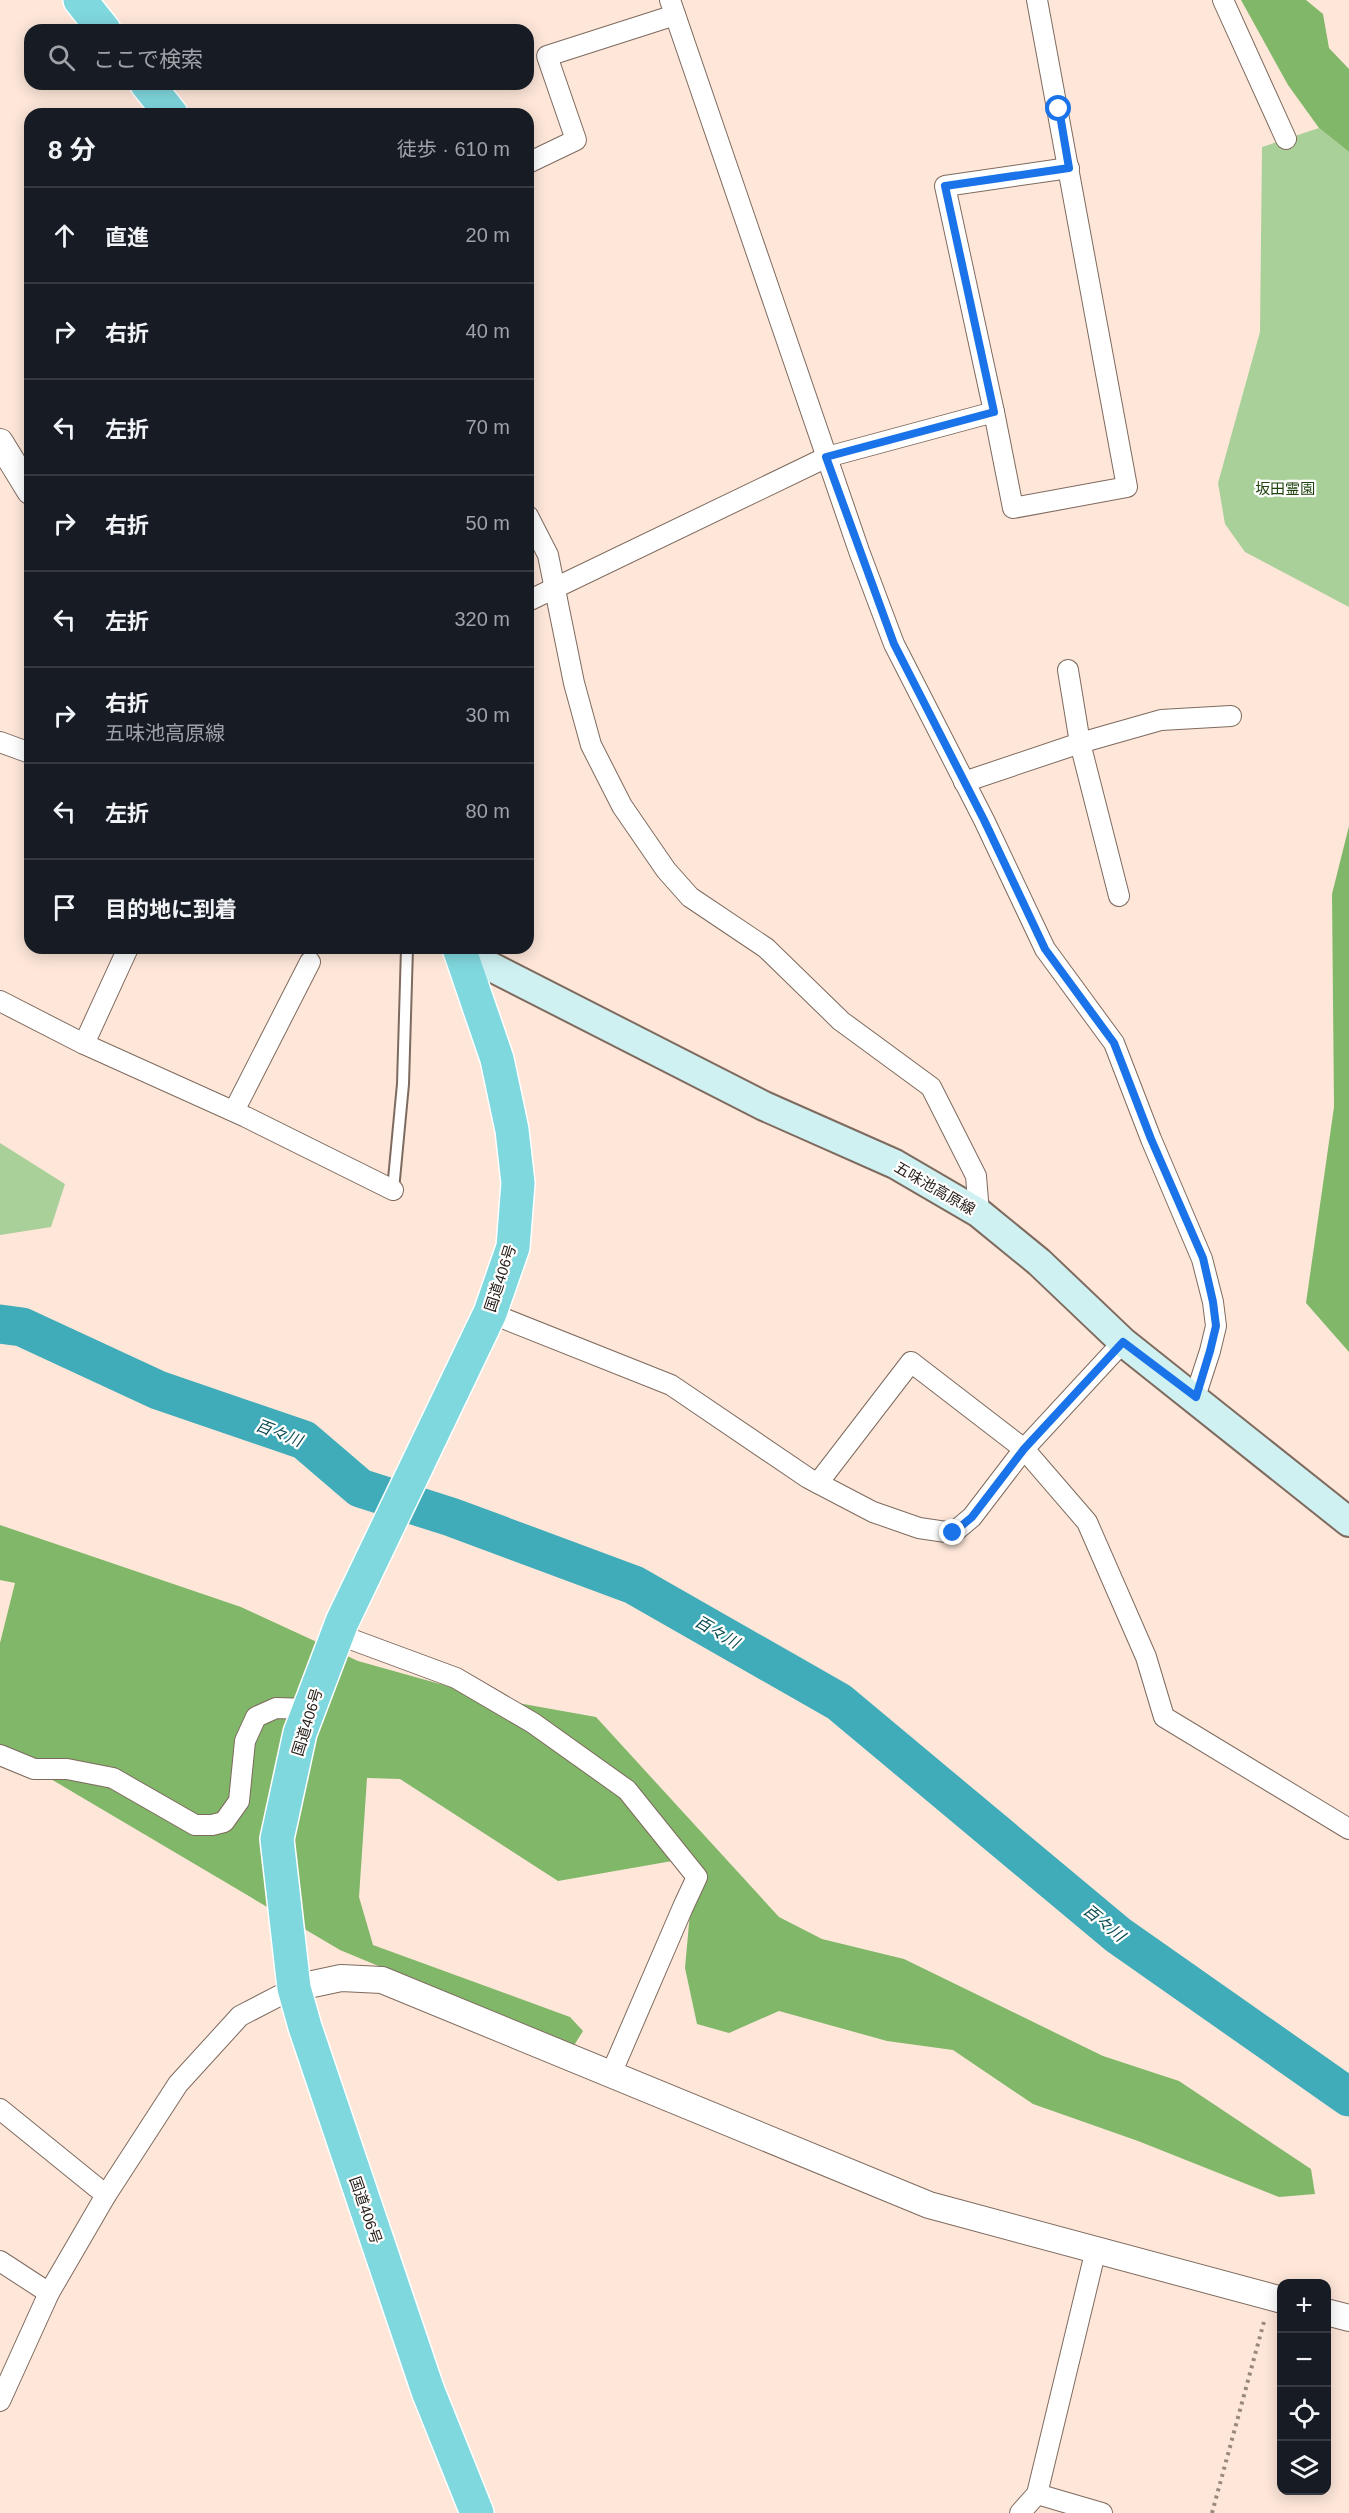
<!DOCTYPE html>
<html lang="ja">
<head>
<meta charset="utf-8">
<style>
  :root { --surface:#171b24; --page:#242831; --text:#f1f3f6; --muted:#9ea1a6; --line:#363941 }
  body { margin:0; font-family:Arial,"Noto Sans JP",sans-serif; background:var(--page); color:var(--text) }
  .controls { position:absolute; right:18px; bottom:18px; display:grid; overflow:hidden; border-radius:12px; box-shadow:0 3px 15px #0003 }
  .controls button { width:54px; height:54px; display:grid; place-items:center; padding:0; border:0; border-bottom:2px solid var(--line); background:var(--surface); color:var(--text); font:30px sans-serif }
  .stop { position:absolute; width:18px; height:18px; margin:-14px; border:4px solid #1a73e8; border-radius:50%; background:#fff }
  .stop.end { background:#1a73e8; border-color:#fff; box-shadow:0 2px 6px #0008 }
  .list { margin:0; padding:0; list-style:none }
  h2 { display:flex; justify-content:space-between; align-items:center; height:78px; margin:0; padding:0 24px; font-size:26px }
  h2 small { font-size:20px; font-weight:400; color:var(--muted) }
  .list li { display:grid; grid-template-columns:39px 1fr auto; gap:18px; align-items:center; box-sizing:border-box; height:96px; padding:0 24px; border-top:2px solid var(--line) }
  .list b { display:block; font-size:22px; white-space:nowrap }
  .list p { margin:0; font-size:20px; white-space:nowrap; color:var(--muted) }
  .list em { font-size:20px; font-style:normal; color:var(--muted) }
  .icon { flex:none; width:33px; height:33px; fill:none; stroke:currentColor; stroke-width:2; stroke-linecap:round; stroke-linejoin:round }
  .map { position:relative; flex:none; width:1349px; height:2513px; overflow:hidden }
  .search { position:absolute; background:var(--surface); box-shadow:0 3px 15px #0003; left:24px; top:24px; width:510px; height:66px; display:flex; align-items:center; gap:15px; box-sizing:border-box; padding:0 21px; border-radius:18px; color:var(--muted); font-size:22px }
  .panel { position:absolute; background:var(--surface); box-shadow:0 3px 15px #0003; left:24px; top:108px; width:510px; height:846px; border-radius:18px }
  .map>svg:first-child { display:block }
</style>
</head>
<body>
<div class="map">
<svg width="1349" height="2513" viewBox="0 0 1349 2513">
  <rect width="100%" height="100%" fill="#fee7d9"/>
  <!-- green -->
  <g fill="#a9d099">
    <path d="M1319 128 1349 152V607L1245 552 1225 524 1218 483 1260 332 1262 147Z"/>
    <path d="M0 1143 65 1184 51 1227 0 1235Z"/>
  </g>
  <!-- forest -->
  <g fill="#80b769">
    <path d="M1241 0H1306L1323 14 1329 48 1349 69V152L1319 128 1288 85Z"/>
    <path d="M1349 826V1352L1306 1303 1334 1107 1332 894Z"/>
    <path d="M0 1525 241 1607 358 1661 490 1698 596 1717 779 1917 822 1939 904 1959 1103 2056 1179 2081 1311 2169 1315 2194 1279 2197 1138 2141 1033 2104 953 2050 887 2041 779 2011 729 2033 697 2024 685 1968 695 1857 558 1881 400 1779 367 1778 359 1897 373 1945 570 2017 583 2031 573 2047 340 1950 0 1749V1643L15 1583 0 1580Z"/>
  </g>
  <g fill="none" stroke-linecap="round" stroke-linejoin="round">
    <!-- river -->
    <path stroke="#41acb9" stroke-width="39" d="M0 1324 22 1327 158 1390 304 1440 360 1488 451 1517 634 1585 839 1702 1118 1935 1349 2097"/>
    <defs>
      <path id="service" d="M393 1190 403 1084 407 948"/>
      <g id="minor">
        <path d="M670 0 859 551 894 644 984 820 1045 949 1114 1043 1151 1139 1202 1259 1213 1302 1216 1326 1210 1351 1195 1397"/>
        <path d="M1223 0 1286 139"/>
        <path d="M528 163 576 140 547 56 675 15"/>
        <path d="M994 412 945 186 1069 168"/>
        <path d="M528 516 548 555 574 683 591 745 622 806 666 870 690 897 766 948 841 1021 931 1087 976 1176 979 1213"/>
        <path d="M528 601 827 457 994 412 1013 508 1127 487 1037 0"/>
        <path d="M1068 670 1080 743 1119 896"/>
        <path d="M0 742 30 753"/>
        <path d="M964 782 1080 743 1161 720 1231 716"/>
        <path d="M0 1001 84 1044 246 1117 393 1190"/>
        <path d="M84 1044 128 948"/>
        <path d="M234 1111 310 962"/>
        <path d="M490 1313 671 1385 808 1478 873 1512 919 1528 953 1533 972 1517 1024 1449 1123 1342"/>
        <path d="M818 1483 911 1362 1024 1449 1087 1522 1146 1657 1164 1717 1349 1829"/>
        <path d="M337 1634 456 1678 533 1723 627 1790 697 1877 683 1907 611 2074"/>
        <path d="M0 1755 34 1769H67L113 1778 195 1825H212L224 1822 239 1801 245 1741 256 1717 276 1708 309 1709"/>
        <path d="M0 2109 106 2195"/>
        <path d="M0 2261 49 2293"/>
        <path d="M0 2401 49 2293 106 2195 178 2084 240 2016 294 1988"/>
        <path d="M1037 2494 1102 2513"/>
        <path d="M1020 2513 1037 2494 1096 2249"/>
      </g>
      <g id="tertiary">
        <path d="M0 442 30 491"/>
        <path d="M294 1988 341 1978 382 1980 929 2205 1282 2300"/>
        <path d="M1326 2312 1349 2318"/>
      </g>
      <path id="secondary" d="M460 951 764 1106 895 1164 979 1213 1039 1262 1123 1342 1349 1522"/>
      <g id="trunk">
        <path d="M80 0 104 30"/>
        <path d="M147 84 171 114"/>
        <path d="M459 948 497 1059 512 1130 518 1183 513 1247 490 1313 342 1622 300 1733 277 1839 294 1988 305 2027 428 2391 477 2513"/>
      </g>
    </defs>
    <!-- service casing -->
    <use href="#service" stroke="#7e6a5e" stroke-width="14"/>
    <!-- minor casing -->
    <use href="#minor" stroke="#7e6a5e" stroke-width="22"/>
    <!-- tertiary casing -->
    <use href="#tertiary" stroke="#7e6a5e" stroke-width="28"/>
    <!-- secondary casing -->
    <use href="#secondary" stroke="#7e6a5e" stroke-width="32"/>
    <!-- trunk casing -->
    <use href="#trunk" stroke="#fff" stroke-width="36"/>
    <!-- path -->
    <path stroke="#98887e" stroke-width="4" stroke-dasharray="3 4.5" stroke-linecap="butt" d="M1212 2513 1265 2318"/>
    <!-- service -->
    <use href="#service" stroke="#fff" stroke-width="10"/>
    <!-- minor -->
    <use href="#minor" stroke="#fff" stroke-width="20"/>
    <!-- tertiary -->
    <use href="#tertiary" stroke="#fff" stroke-width="26"/>
    <!-- secondary -->
    <use href="#secondary" stroke="#cff1f2" stroke-width="28"/>
    <!-- trunk -->
    <use href="#trunk" stroke="#7fd8de" stroke-width="33"/>
  </g>
  <g fill="none" stroke-linecap="round" stroke-linejoin="round">
    <!-- route -->
    <path stroke="#1a73e8" stroke-width="8" d="M953 1533 972 1517 1024 1449 1123 1342 1196 1397 1210 1351 1216 1326 1213 1302 1203 1258 1151 1139 1114 1043 1045 949 984 820 894 644 826 457 994 412 945 186 1069 168 1059 109"/>
  </g>
  <g text-anchor="middle" dominant-baseline="central" stroke-width="4.5" stroke-linejoin="round" paint-order="stroke">
    <!-- park labels -->
    <g font-size="15" fill="#21440e" stroke="#fff">
      <text x="1285" y="488">坂田霊園</text>
    </g>
    <!-- street labels -->
    <g font-size="15" fill="#29211c" stroke="#fff">
      <text transform="translate(935 1188) rotate(30)">五味池高原線</text>
      <text transform="translate(500 1278) rotate(-72)">国道406号</text>
      <text transform="translate(307 1722) rotate(-73)">国道406号</text>
      <text transform="translate(366 2210) rotate(71)">国道406号</text>
    </g>
    <!-- water labels -->
    <g font-size="16" font-style="italic" fill="#0a4b52" stroke="#fff">
      <text transform="translate(279 1433) rotate(21)">百々川</text>
      <text transform="translate(717 1632) rotate(30)">百々川</text>
      <text transform="translate(1104 1923) rotate(39)">百々川</text>
    </g>
  </g>
</svg>
<div class="controls">
<button>+</button>
<button>−</button>
<button><svg class="icon" aria-label="locate" viewBox="0 0 24 24"><circle cx="12" cy="12" r="6"/><path d="M12 2v4M12 18v4M2 12h4M18 12h4"/></svg></button>
<button><svg class="icon" aria-label="layers" viewBox="0 0 24 24"><path d="M12 4l9 5-9 5-9-5zM3 14l9 5 9-5"/></svg></button>
</div>
<div class="stop" style="left:1059px;top:109px"></div>
<div class="stop end" style="left:953px;top:1533px"></div>
<div class="search"><svg class="icon" aria-label="search" viewBox="0 0 24 24"><circle cx="10" cy="10" r="6"/><path d="M15 15l6 6"/></svg>ここで検索</div>
<section class="panel">
<h2>8 分<small>徒歩 · 610 m</small></h2>
<ul class="list">
<li><svg class="icon" aria-label="ahead" viewBox="0 0 24 24"><path d="M12 20V5M6 11l6-6 6 6"/></svg><div><b>直進</b></div><em>20 m</em></li>
<li><svg class="icon" aria-label="right" viewBox="0 0 24 24"><path d="M7 20v-9h11M14 6l5 5-5 5"/></svg><div><b>右折</b></div><em>40 m</em></li>
<li><svg class="icon" aria-label="left" viewBox="0 0 24 24"><path d="M17 20v-9H6M10 6l-5 5 5 5"/></svg><div><b>左折</b></div><em>70 m</em></li>
<li><svg class="icon" aria-label="right" viewBox="0 0 24 24"><path d="M7 20v-9h11M14 6l5 5-5 5"/></svg><div><b>右折</b></div><em>50 m</em></li>
<li><svg class="icon" aria-label="left" viewBox="0 0 24 24"><path d="M17 20v-9H6M10 6l-5 5 5 5"/></svg><div><b>左折</b></div><em>320 m</em></li>
<li><svg class="icon" aria-label="right" viewBox="0 0 24 24"><path d="M7 20v-9h11M14 6l5 5-5 5"/></svg><div><b>右折</b><p>五味池高原線</p></div><em>30 m</em></li>
<li><svg class="icon" aria-label="left" viewBox="0 0 24 24"><path d="M17 20v-9H6M10 6l-5 5 5 5"/></svg><div><b>左折</b></div><em>80 m</em></li>
<li><svg class="icon" aria-label="arrive" viewBox="0 0 24 24"><path d="M6 21V4h12l-3 4 3 4H6"/></svg><div><b>目的地に到着</b></div></li>
</ul>
</section>
</div>
</body>
</html>
